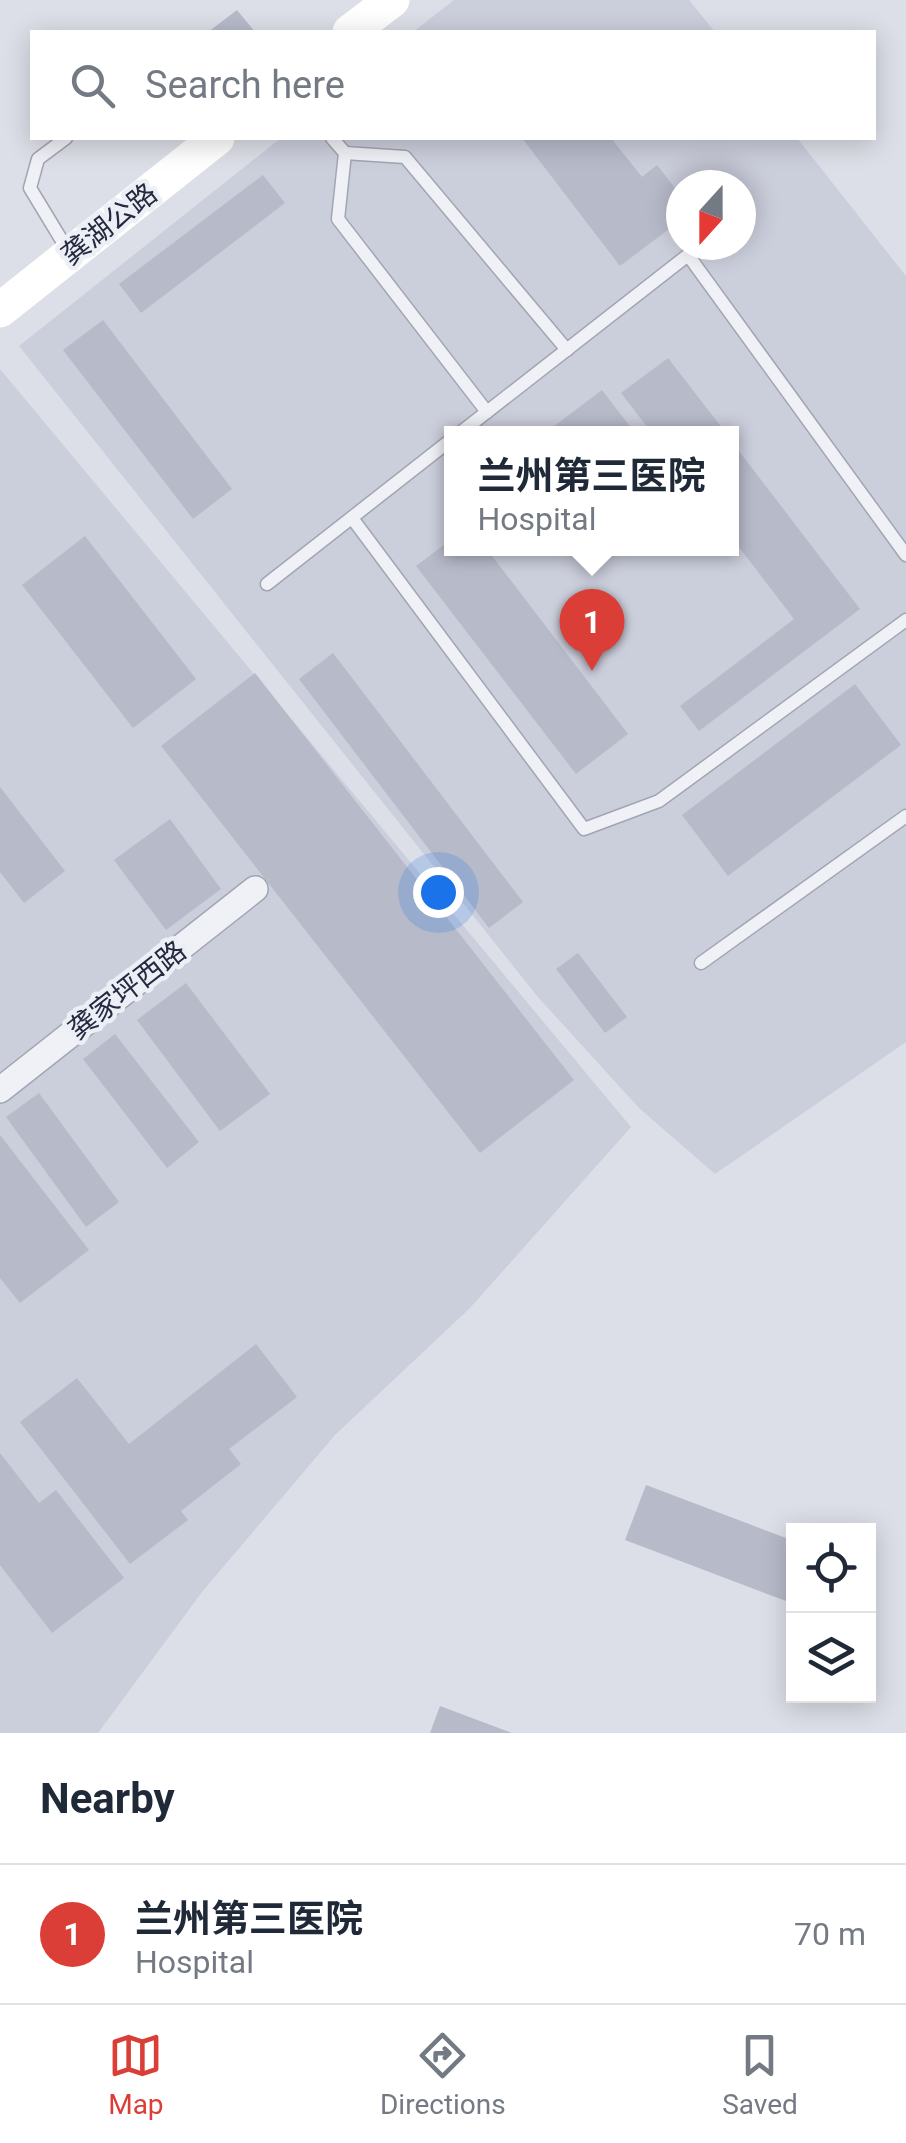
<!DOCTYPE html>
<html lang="en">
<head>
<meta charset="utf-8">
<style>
  :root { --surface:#fff; --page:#f6f6f7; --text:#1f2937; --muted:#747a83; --line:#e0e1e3; --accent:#da3e36 }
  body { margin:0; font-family:Roboto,"Noto Sans SC",sans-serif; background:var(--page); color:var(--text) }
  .controls { position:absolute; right:30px; bottom:30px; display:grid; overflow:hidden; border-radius:0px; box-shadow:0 5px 25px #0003 }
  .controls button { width:90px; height:90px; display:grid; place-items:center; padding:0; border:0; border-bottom:2px solid var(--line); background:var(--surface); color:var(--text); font:50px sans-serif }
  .compass { position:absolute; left:666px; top:170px; width:90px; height:90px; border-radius:50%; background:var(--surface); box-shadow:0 5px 25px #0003; rotate:201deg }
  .you { position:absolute; left:438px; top:892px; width:35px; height:35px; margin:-25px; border:8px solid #fff; border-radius:50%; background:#1a73e8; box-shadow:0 0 0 15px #1a73e833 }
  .badge { display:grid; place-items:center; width:65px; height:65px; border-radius:50%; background:var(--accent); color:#fff; font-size:32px; font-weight:700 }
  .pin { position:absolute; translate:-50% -82px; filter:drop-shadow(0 2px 5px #0008) }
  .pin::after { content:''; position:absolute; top:52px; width:35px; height:30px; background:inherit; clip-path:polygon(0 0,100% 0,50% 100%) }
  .popup { position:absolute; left:444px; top:426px; width:295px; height:130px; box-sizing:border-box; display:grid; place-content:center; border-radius:0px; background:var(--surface); filter:drop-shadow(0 2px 8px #0005); font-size:32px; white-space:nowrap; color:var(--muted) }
  .popup b { font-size:38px; color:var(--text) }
  .popup::after { content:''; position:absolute; left:50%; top:100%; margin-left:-20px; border:20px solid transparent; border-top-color:var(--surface) }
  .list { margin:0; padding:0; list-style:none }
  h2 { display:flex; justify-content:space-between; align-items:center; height:130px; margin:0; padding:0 40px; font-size:42px }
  h2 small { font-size:32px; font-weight:400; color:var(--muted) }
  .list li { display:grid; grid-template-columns:65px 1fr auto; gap:30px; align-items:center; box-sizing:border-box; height:140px; padding:0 40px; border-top:2px solid var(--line) }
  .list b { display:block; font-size:38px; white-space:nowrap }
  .list p { margin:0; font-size:32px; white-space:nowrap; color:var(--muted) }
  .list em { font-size:32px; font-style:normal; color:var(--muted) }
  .icon { flex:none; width:55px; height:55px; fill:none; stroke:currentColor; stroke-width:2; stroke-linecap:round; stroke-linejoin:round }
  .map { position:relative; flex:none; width:906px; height:1733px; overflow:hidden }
  .search { position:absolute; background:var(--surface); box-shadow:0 5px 25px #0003; left:30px; right:30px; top:30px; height:110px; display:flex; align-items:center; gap:25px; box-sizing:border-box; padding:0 35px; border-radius:0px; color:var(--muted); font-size:38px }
  .sheet { height:270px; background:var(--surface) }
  nav { display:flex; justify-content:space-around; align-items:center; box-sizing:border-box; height:140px; border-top:2px solid var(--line); background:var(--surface); font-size:28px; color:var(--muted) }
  nav a { display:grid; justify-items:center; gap:5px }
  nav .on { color:var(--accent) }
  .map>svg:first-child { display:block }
</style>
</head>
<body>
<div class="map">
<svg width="906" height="1733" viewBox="0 0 906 1733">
  <rect width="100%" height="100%" fill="#dddfe8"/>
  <!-- built -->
  <g fill="#cbcedb" fill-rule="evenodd">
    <path d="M454 0H689L715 32H413Z"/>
    <path d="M281 138H797L906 276V1042L715 1174 639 1108 537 996 19 346ZM681 185H741V245H681ZM452 433H732V548H452Z"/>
    <path d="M0 369 631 1127 470 1308 335 1435 202 1592 98 1733H0Z"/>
  </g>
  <!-- building -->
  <g fill="#b7bac9">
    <path d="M237 10 255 32H208Z"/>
    <path d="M522 138H611L642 177 657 165 681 196V220L620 266Z"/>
    <path d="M263 175 285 203 141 313 119 284Z"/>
    <path d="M103 320 232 489 193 519 63 350Z"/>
    <path d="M668 358 726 433H652L621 393Z"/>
    <path d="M602 390 635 433H545Z"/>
    <path d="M732 442 860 609 699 731 680 706 794 619 732 538Z"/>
    <path d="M85 536 196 679 133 728 22 585Z"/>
    <path d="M452 539V548H486L628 734 576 774 416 566Z"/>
    <path d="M333 653 523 902 489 928 299 679Z"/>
    <path d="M255 673 574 1080 480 1153 161 746Z"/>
    <path d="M855 684 901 745 728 876 682 815Z"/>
    <path d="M0 787 65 871 24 903 0 872Z"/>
    <path d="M170 819 221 889 166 930 114 860Z"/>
    <path d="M578 953 627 1017 605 1033 556 969Z"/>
    <path d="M186 983 270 1094 220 1131 137 1020Z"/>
    <path d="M115 1034 199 1142 167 1168 83 1059Z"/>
    <path d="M39 1093 119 1202 86 1227 6 1117Z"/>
    <path d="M0 1135 89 1250 20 1303 0 1278Z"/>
    <path d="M256 1344 297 1397 229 1449 241 1464 181 1511 188 1520 130 1564 20 1422 77 1378 129 1444Z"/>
    <path d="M0 1453 39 1503 56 1490 124 1578 52 1633 0 1565Z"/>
    <path d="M646 1485 794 1541V1604L625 1540Z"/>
    <path d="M440 1706 512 1733H430Z"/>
  </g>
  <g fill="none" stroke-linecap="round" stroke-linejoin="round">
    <defs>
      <g id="service">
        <path d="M66 138 38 159 30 188 70 254"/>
        <path d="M332 138 345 153 338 219 487 412"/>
        <path d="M345 153 405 157 567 350"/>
        <path d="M460 433 688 255 906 555"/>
        <path d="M352 518 584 829 659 801 906 620"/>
        <path d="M267 584 452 439"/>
        <path d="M701 963 906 816"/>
      </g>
      <path id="minor" d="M0 1090 255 889"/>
    </defs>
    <!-- service casing -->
    <use href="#service" stroke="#a2a5b2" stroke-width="15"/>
    <!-- minor casing -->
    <use href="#minor" stroke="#a2a5b2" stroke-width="28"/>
    <!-- service -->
    <use href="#service" stroke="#f0f1f6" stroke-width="12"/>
    <!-- minor -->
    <use href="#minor" stroke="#f0f1f6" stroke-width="25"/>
    <!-- secondary -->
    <g stroke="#fff" stroke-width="35">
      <path d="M350 32 392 0"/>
      <path d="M0 310 217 138"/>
    </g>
  </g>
  <g text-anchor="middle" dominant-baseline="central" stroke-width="9" stroke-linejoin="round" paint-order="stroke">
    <!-- street labels -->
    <g font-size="28" fill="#252a40" stroke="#edeff6">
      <text transform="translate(109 224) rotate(-38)">龚湖公路</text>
      <text transform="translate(127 990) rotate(-38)">龚家坪西路</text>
    </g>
  </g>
</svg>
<div class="controls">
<button><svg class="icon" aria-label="locate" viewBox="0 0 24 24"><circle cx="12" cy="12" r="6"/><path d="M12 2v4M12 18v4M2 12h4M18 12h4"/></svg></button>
<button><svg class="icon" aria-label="layers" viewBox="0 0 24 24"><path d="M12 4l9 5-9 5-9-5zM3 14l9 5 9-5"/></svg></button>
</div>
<svg class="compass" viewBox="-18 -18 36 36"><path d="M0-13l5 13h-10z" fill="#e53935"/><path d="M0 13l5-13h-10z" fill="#747a83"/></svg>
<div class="you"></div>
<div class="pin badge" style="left:592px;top:671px">1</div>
<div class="popup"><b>兰州第三医院</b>Hospital</div>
<div class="search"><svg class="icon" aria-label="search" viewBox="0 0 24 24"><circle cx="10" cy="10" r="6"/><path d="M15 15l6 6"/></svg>Search here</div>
</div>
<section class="sheet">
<h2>Nearby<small></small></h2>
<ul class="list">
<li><span class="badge">1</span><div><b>兰州第三医院</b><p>Hospital</p></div><em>70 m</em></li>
</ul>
</section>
<nav>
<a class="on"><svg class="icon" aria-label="map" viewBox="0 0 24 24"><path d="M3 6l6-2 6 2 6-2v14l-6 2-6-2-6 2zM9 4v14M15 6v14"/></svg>Map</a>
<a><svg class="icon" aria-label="directions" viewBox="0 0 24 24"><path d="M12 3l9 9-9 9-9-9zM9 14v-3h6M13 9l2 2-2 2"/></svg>Directions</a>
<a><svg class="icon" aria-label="saved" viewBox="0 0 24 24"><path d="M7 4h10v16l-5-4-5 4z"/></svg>Saved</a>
</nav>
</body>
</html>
